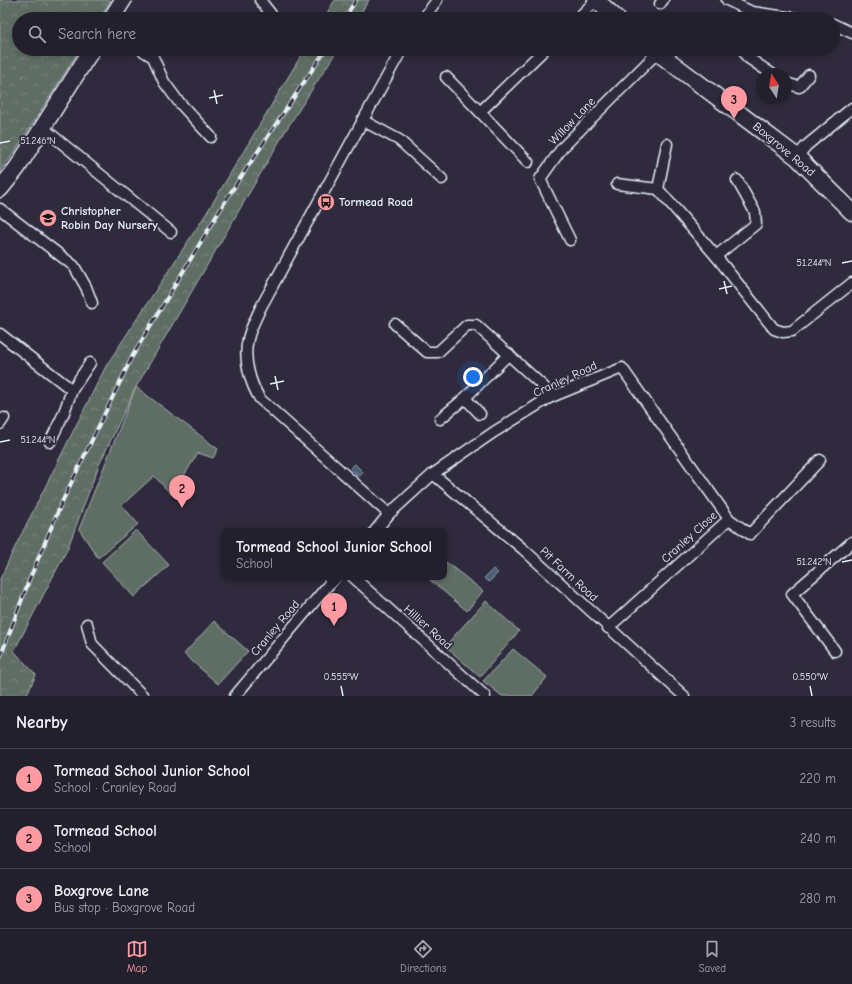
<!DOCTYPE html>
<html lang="en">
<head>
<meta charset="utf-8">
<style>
  :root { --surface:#23202e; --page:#2b2836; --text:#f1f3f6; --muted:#a3a3aa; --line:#403e4a; --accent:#ff9aa2 }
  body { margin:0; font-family:"Comic Neue",sans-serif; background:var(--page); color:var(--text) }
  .compass { position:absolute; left:756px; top:68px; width:36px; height:36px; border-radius:50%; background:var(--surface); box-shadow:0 2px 6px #0003; rotate:348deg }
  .you { position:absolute; left:473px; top:377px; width:14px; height:14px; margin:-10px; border:3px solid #fff; border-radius:50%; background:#1a73e8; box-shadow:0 0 0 6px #1a73e833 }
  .badge { display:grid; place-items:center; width:26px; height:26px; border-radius:50%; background:var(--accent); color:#111; font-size:13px; font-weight:700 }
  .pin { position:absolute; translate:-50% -33px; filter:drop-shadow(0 1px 2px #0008) }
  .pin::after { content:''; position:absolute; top:21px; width:14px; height:12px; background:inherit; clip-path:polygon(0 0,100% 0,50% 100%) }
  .popup { position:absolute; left:221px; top:528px; width:226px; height:52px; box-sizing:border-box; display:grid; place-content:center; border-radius:8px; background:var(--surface); filter:drop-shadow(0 1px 3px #0005); font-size:13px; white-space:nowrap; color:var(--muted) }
  .popup b { font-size:15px; color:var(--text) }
  .popup::after { content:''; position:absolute; left:50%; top:100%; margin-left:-8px; border:8px solid transparent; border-top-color:var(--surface) }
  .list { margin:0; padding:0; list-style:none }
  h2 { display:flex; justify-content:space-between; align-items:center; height:52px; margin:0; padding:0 16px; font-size:17px }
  h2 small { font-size:13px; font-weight:400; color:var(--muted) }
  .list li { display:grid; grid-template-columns:26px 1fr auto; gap:12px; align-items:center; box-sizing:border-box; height:60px; padding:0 16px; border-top:1px solid var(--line) }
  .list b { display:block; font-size:15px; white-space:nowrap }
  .list p { margin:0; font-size:13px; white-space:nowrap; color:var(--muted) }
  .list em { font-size:13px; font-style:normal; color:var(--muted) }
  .icon { flex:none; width:22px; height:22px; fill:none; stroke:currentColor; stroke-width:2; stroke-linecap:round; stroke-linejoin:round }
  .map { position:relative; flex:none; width:852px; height:696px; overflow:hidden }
  .search { position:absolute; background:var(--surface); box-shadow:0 2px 6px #0003; left:12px; right:12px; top:12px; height:44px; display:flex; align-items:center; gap:10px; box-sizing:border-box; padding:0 14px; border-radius:22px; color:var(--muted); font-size:15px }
  .sheet { height:232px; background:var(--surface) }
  nav { display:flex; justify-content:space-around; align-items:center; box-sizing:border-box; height:56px; border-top:1px solid var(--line); background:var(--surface); font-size:11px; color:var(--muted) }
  nav a { display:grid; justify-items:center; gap:2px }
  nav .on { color:var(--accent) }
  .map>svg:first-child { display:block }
</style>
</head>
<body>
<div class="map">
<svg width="852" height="696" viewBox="0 0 852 696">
  <defs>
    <pattern id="forest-crowns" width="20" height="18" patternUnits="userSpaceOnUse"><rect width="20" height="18" fill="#5f6e65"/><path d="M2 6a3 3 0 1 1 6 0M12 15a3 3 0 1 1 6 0" fill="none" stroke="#76837c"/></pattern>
    <pattern id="water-ripples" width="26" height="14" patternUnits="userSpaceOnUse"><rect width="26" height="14" fill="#4b6076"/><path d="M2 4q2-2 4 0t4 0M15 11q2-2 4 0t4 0" fill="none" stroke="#65778a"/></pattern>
  </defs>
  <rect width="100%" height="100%" fill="#2f2a3d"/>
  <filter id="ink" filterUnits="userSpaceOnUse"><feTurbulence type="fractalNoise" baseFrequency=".025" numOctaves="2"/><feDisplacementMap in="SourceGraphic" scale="8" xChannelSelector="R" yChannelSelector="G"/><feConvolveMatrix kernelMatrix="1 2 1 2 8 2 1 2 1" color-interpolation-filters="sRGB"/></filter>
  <g filter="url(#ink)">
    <!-- forest -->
    <g fill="url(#forest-crowns)" stroke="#a4b0ae">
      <path d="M0 0H111L99 19H19V49H80L10 159 0 172Z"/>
      <path d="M335 0H369L357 19H323Z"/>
      <path d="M305 49H338L286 130 136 387 99 465 67 550 14 651 36 675 26 696H0V579L16 545 106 366 206 214Z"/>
    </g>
    <!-- pitch -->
    <g fill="#5f6e65" stroke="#a4b0ae">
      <path d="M136 387 218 449 213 458 198 453 172 495 154 476 122 505 138 524 98 558 79 529Z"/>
      <path d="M136 530 169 565 134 597 102 562Z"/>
      <path d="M446 562 483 591 467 611 430 580 433 577H444V564Z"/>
      <path d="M486 601 519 631 480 677 445 646Z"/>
      <path d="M214 621 248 651 218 684 184 654Z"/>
      <path d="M513 649 547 677 532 696H502L483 681Z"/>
    </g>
    <!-- water -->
    <g fill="url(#water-ripples)" stroke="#8a9aaa">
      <path d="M355 464 363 472 359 477 350 468Z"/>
      <path d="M493 569 498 573 489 582 484 578Z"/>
    </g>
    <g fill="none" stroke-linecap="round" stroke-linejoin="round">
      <defs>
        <g id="street">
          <path d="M260 0 271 14V19"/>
          <path d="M727 0 752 12 802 19"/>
          <path d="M660 4 663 0"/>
          <path d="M423 19 437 0"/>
          <path d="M577 19 596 0"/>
          <path d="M833 24 852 33"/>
          <path d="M140 49 153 57 164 82 178 101 211 137"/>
          <path d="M743 49 747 57 772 74"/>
          <path d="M446 77 480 112"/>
          <path d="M786 83 799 87 809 75"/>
          <path d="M362 120 399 140 442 179"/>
          <path d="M42 127 171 232"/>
          <path d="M667 144 658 189 716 256 774 329 783 332 792 331 852 283"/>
          <path d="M797 157 806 146 852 108"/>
          <path d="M528 162 480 112 545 49"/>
          <path d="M617 184 658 189"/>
          <path d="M0 209 74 266 86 287 92 303"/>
          <path d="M570 240 540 179 562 148 657 53"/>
          <path d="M716 256 756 224 755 212 737 180"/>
          <path d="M395 324 427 352H438L467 325H476L544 387 549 398"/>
          <path d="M0 334 72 390 63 415 50 442"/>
          <path d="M72 390 90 363"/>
          <path d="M480 414 465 398 509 354"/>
          <path d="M440 419 465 398"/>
          <path d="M0 424 4 418"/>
          <path d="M433 474 523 549 684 696"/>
          <path d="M389 514 260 399C250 383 243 359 248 339 250 329 256 318 261 307L402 49"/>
          <path d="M375 531 389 514 433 474 494 432 549 398 622 368 729 519"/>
          <path d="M353 577 485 696"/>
          <path d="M87 624 92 644 143 696"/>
          <path d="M608 628 729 519 750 534 820 460"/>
          <path d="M835 651 792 594 852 542"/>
          <path d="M235 696 335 577"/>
        </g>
        <g id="primary">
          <path d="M596 0 617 19"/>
          <path d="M111 19 123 0"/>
          <path d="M653 49 797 157 852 212"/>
          <path d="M0 189 17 168 92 49"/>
        </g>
      </defs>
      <!-- street casing -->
      <use href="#street" stroke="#e8f1f8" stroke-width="13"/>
      <!-- primary casing -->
      <use href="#primary" stroke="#e8f1f8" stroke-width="19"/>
      <!-- street -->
      <use href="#street" stroke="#2f2a3d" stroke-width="10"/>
      <!-- primary -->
      <use href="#primary" stroke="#2f2a3d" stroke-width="16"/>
      <defs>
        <g id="rail">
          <path d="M344 19 356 0"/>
          <path d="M0 658 30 578 62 502 133 355 229 195 326 49"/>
        </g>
      </defs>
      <!-- rail casing -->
      <use href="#rail" stroke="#e8f1f8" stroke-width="4"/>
      <!-- rail -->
      <use href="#rail" stroke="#2f2a3d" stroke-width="2.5" stroke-dasharray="8" stroke-linecap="butt"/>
    </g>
  </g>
  <!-- ticks -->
  <path fill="none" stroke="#e8f1f8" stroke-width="1.5" d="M214 90 217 104M209 98 223 95M0 143 10 141M842 263 852 261M724 281 727 294M719 289 732 286M275 376 278 390M270 384 284 381M0 442 10 440M842 562 852 560M341 686 343 696M810 686 812 696"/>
  <!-- icons -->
  <defs>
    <symbol id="bus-disc" viewBox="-11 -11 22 22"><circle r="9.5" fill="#ff9aa2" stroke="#2f2a3d"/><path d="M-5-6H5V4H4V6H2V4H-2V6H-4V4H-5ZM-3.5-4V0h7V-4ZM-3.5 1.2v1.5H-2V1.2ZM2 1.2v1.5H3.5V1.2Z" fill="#111"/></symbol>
    <symbol id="school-disc" viewBox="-11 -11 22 22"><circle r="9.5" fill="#ff9aa2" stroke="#2f2a3d"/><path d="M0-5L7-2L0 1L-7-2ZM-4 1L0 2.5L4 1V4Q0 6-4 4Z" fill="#111"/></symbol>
  </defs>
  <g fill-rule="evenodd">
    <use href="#bus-disc" x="316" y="192" width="20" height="20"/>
    <use href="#school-disc" x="38" y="208" width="20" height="20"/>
  </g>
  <g text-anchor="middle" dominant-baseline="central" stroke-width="3.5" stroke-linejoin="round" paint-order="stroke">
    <!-- street labels -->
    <g font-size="12" fill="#e8f1f8" stroke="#2f2a3d">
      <text transform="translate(572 121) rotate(-46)">Willow Lane</text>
      <text transform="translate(784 149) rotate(40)">Boxgrove Road</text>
      <text transform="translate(565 379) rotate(-25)">Cranley Road</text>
      <text transform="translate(689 537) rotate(-42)">Cranley Close</text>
      <text transform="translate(569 574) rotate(43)">Pit Farm Road</text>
      <text transform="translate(428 627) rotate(42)">Hillier Road</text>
      <text transform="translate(275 628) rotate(-50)">Cranley Road</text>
    </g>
    <!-- poi labels -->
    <g font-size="12" font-weight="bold" fill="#e8f1f8" stroke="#2f2a3d" text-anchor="start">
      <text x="339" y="202">Tormead Road</text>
      <text x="61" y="211">Christopher<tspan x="61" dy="14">Robin Day Nursery</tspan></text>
    </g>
  </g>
  <g font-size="10" text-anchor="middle" fill="#e8f1f8" stroke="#2f2a3d" stroke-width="3.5" stroke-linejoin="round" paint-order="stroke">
    <text x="38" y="144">51.246°N</text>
    <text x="814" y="266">51.244°N</text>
    <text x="38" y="443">51.244°N</text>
    <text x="814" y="565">51.242°N</text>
    <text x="341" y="680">0.555°W</text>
    <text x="810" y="680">0.550°W</text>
  </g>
</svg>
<svg class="compass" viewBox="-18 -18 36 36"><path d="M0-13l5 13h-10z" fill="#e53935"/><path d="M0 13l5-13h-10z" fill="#a3a3aa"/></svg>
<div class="you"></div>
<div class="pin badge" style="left:334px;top:626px">1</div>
<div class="popup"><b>Tormead School Junior School</b>School</div>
<div class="pin badge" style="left:182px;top:508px">2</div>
<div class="pin badge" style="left:734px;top:119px">3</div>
<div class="search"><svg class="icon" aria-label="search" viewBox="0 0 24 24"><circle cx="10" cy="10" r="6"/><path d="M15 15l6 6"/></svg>Search here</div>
</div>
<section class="sheet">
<h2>Nearby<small>3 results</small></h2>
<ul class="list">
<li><span class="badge">1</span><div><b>Tormead School Junior School</b><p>School · Cranley Road</p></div><em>220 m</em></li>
<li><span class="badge">2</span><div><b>Tormead School</b><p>School</p></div><em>240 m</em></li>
<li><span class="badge">3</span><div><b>Boxgrove Lane</b><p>Bus stop · Boxgrove Road</p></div><em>280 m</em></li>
</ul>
</section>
<nav>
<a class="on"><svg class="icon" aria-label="map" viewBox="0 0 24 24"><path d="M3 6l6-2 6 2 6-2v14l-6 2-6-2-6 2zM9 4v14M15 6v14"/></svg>Map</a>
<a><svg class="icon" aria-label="directions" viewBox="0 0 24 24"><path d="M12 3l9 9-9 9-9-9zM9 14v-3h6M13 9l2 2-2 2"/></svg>Directions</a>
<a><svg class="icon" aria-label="saved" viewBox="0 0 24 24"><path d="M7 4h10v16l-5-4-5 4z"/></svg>Saved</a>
</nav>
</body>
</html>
